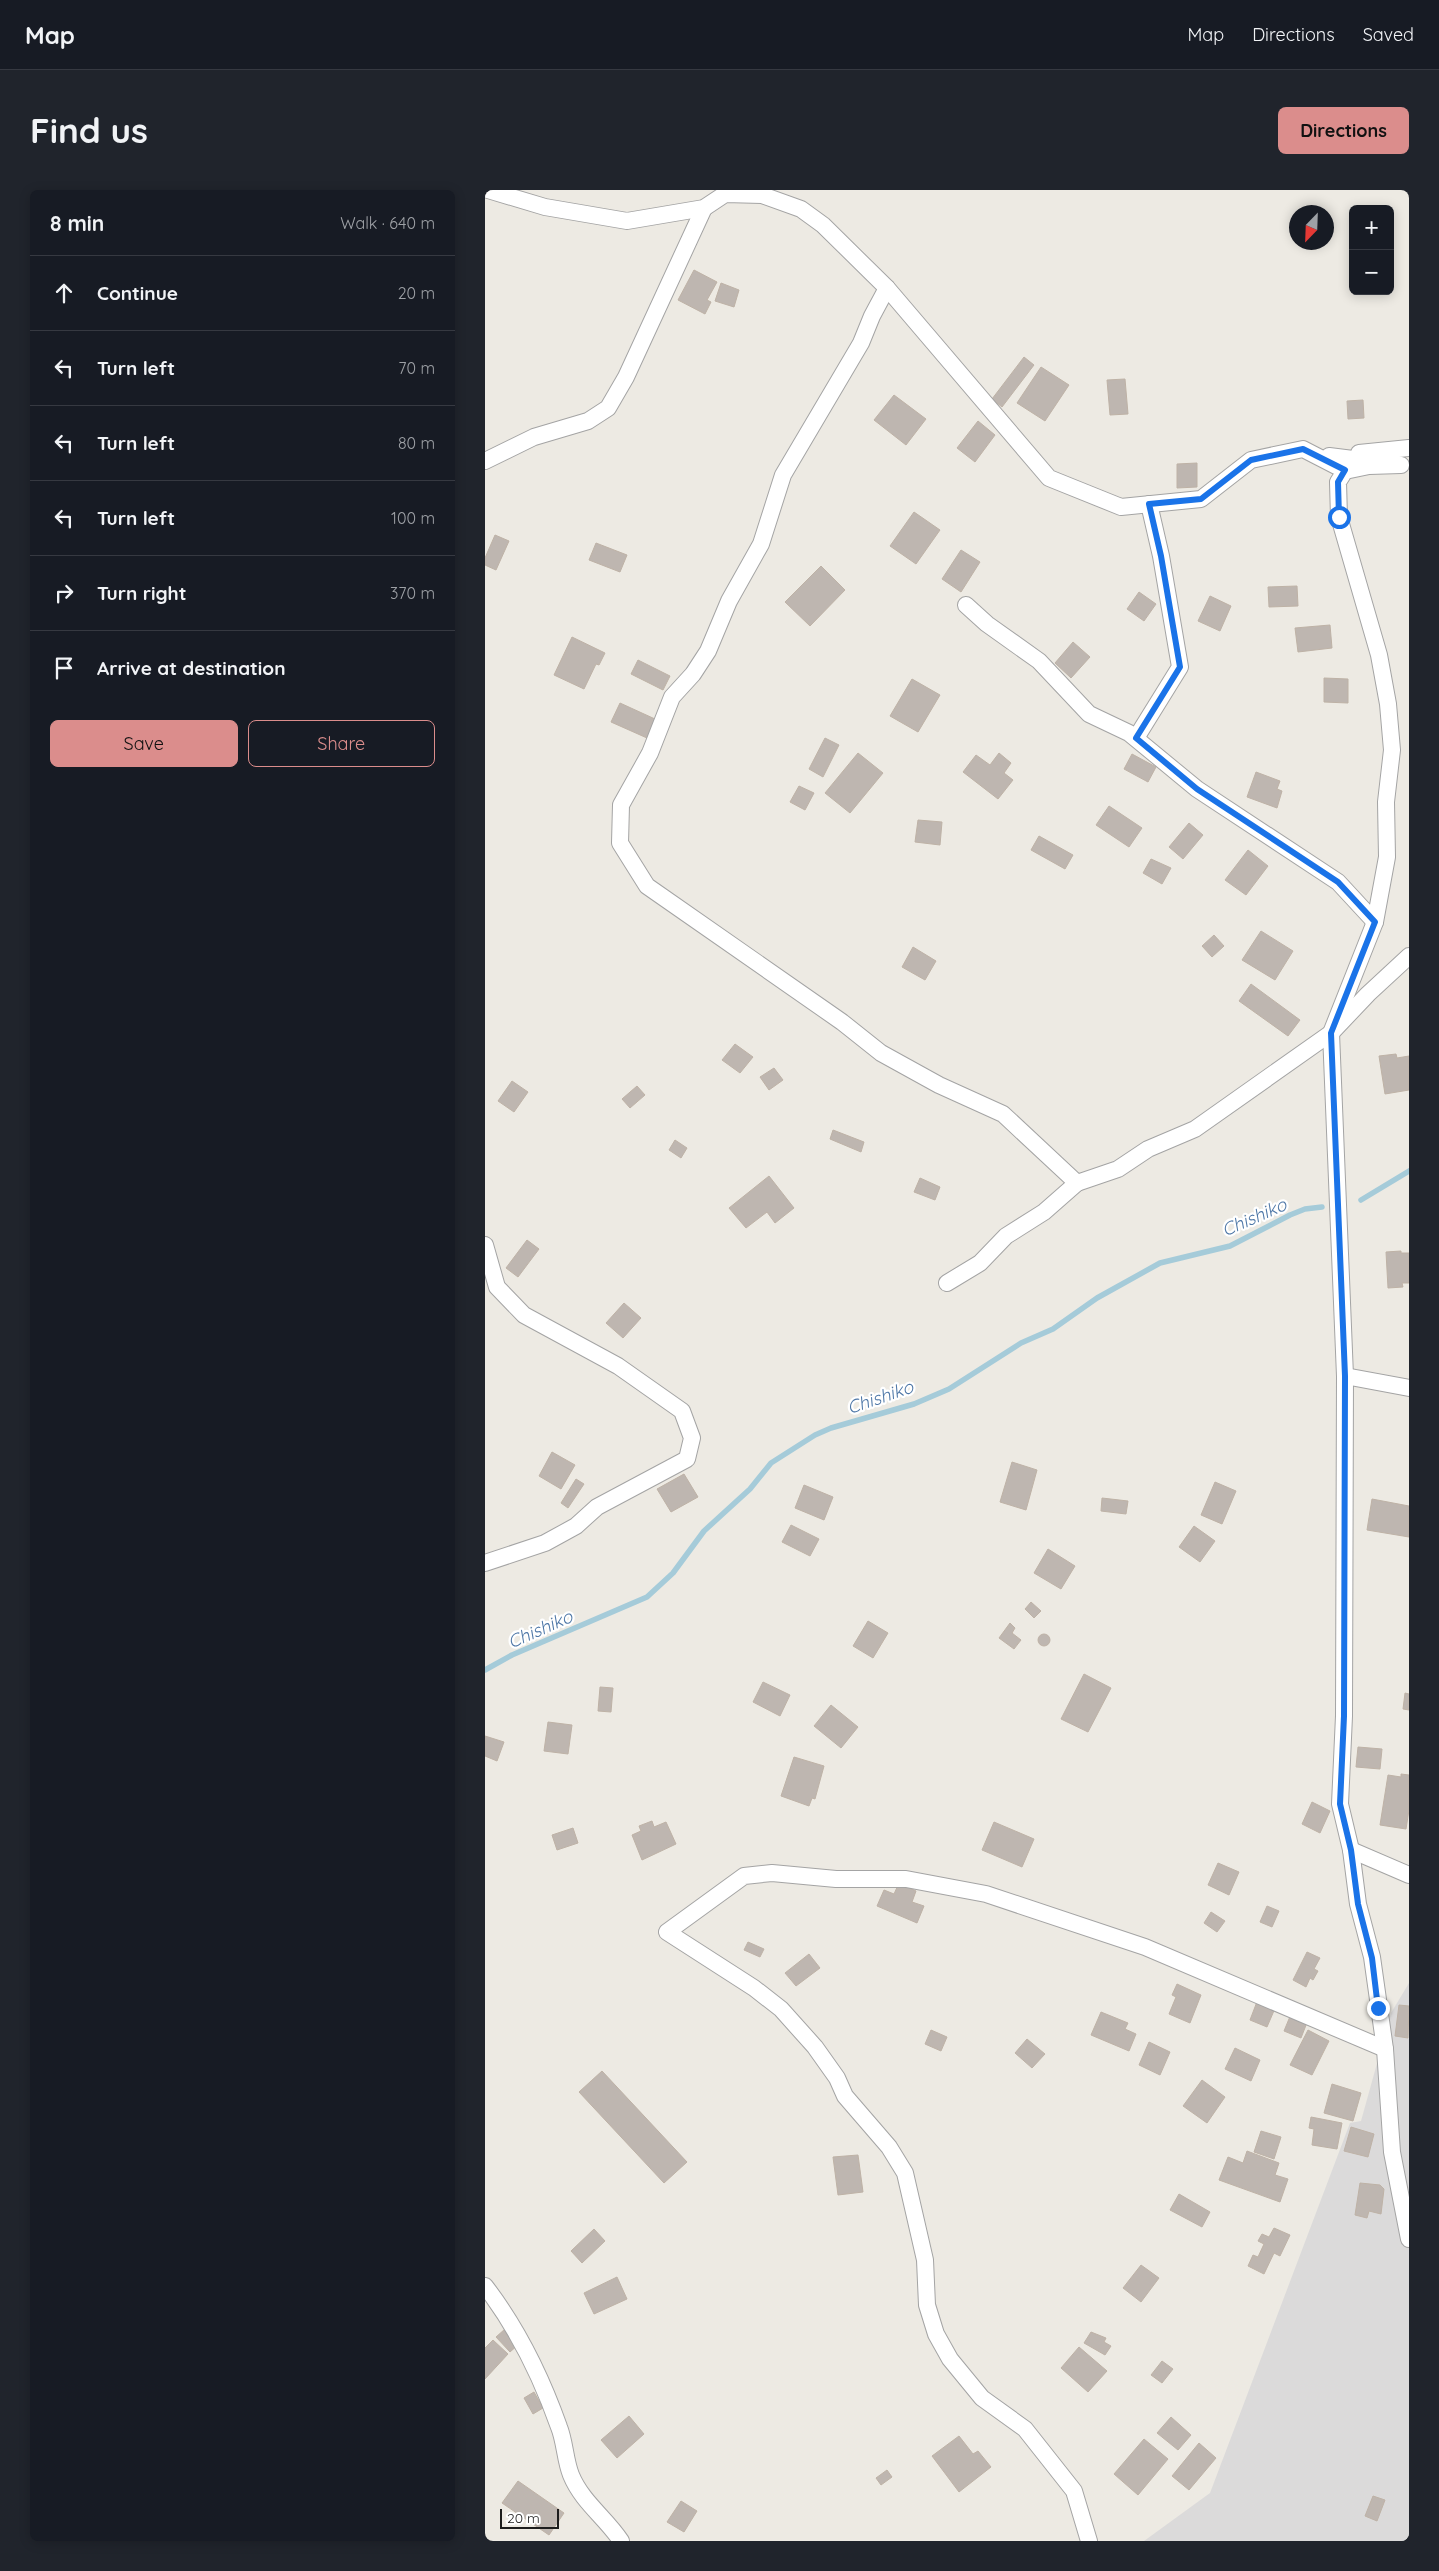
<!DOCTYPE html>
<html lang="en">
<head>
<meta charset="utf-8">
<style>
  :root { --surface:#171b24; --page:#20242c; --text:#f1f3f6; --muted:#9ea1a6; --line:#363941; --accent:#db8d8c }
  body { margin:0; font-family:Quicksand,sans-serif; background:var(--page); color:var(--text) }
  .controls { position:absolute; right:15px; top:15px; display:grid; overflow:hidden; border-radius:8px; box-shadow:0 2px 12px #0003 }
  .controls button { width:45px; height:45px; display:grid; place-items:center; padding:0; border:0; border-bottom:1px solid var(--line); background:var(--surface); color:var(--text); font:25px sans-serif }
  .compass { position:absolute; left:804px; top:15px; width:45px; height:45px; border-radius:50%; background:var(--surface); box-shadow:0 2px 12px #0003; rotate:203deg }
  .scale { position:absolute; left:15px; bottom:12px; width:59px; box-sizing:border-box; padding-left:5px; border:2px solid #1d1d1d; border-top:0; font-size:14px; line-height:18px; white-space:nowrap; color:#1d1d1d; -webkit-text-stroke:4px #fff; paint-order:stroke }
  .stop { position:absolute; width:15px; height:15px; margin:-11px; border:4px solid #1a73e8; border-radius:50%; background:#fff }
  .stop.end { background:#1a73e8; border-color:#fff; box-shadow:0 1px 5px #0008 }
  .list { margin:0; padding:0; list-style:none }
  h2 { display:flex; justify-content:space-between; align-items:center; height:65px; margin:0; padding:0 20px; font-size:21px }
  h2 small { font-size:16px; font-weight:400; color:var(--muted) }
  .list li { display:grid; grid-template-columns:32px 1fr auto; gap:15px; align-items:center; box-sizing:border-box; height:75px; padding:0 20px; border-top:1px solid var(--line) }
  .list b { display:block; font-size:19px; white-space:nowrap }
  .list em { font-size:16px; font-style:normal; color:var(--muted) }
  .actions { display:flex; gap:10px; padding:15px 20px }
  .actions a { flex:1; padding:11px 0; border:1px solid var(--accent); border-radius:8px; text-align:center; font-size:18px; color:var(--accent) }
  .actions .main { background:var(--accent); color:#111 }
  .icon { flex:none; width:28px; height:28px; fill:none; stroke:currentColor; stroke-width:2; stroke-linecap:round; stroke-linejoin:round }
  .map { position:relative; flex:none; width:924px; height:2351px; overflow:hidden; border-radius:8px }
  header { display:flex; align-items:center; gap:30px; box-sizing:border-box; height:70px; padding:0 25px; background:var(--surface); border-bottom:1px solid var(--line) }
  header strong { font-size:24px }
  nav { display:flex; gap:28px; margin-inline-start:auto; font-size:18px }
  .intro { display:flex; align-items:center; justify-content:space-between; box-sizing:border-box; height:120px; padding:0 30px }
  h1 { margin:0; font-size:35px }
  .button { padding:12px 22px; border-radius:8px; background:var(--accent); color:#111; font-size:18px; font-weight:700 }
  main { display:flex; gap:30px; padding:0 30px }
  aside { flex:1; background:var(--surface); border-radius:8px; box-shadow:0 2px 12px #0003 }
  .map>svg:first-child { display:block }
</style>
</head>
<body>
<header>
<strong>Map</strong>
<nav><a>Map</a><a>Directions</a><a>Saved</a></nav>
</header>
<div class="intro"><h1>Find us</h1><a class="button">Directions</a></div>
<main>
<aside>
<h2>8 min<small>Walk · 640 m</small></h2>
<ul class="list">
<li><svg class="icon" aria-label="ahead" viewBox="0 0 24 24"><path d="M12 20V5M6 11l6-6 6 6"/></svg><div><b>Continue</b></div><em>20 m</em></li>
<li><svg class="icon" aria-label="left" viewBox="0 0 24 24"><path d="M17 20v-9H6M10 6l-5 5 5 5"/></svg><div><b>Turn left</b></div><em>70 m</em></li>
<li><svg class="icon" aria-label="left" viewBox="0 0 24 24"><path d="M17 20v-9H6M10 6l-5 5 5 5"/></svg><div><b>Turn left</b></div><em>80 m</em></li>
<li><svg class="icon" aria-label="left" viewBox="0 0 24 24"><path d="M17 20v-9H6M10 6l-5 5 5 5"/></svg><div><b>Turn left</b></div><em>100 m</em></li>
<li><svg class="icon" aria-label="right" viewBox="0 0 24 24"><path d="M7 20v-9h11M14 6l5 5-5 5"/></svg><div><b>Turn right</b></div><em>370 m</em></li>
<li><svg class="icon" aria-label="arrive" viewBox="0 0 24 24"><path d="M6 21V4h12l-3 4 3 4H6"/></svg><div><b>Arrive at destination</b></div></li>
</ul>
<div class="actions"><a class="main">Save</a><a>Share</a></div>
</aside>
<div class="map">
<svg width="924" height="2351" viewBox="0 0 924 2351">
  <rect width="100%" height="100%" fill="#edeae3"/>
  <!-- residential -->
  <path fill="#dbdada" d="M924 1793V2351H659L725 2303 865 1933 876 1931 906 1823Z"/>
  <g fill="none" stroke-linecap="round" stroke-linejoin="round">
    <!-- stream -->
    <g stroke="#a5cbd9" stroke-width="5.5">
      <path d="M876 1010 924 981"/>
      <path d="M0 1480 27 1465 162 1407 188 1383 219 1341 265 1299 286 1273 330 1245 346 1238 429 1214 464 1199 536 1153 568 1139 612 1108 675 1073 745 1056 805 1025 820 1019 837 1017"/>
    </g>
  </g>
  <!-- building -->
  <g fill="#beb6b0" stroke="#beb2a6">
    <path d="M209 80 232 92 222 110 226 112 220 124 193 110Z"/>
    <path d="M236 93 254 100 249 117 230 111Z"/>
    <path d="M539 167 549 175 517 217 507 209Z"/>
    <path d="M556 177 584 195 560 231 532 213Z"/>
    <path d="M640 189 643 224 625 225 622 190Z"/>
    <path d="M409 205 441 229 421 255 389 230Z"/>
    <path d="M878 210 879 228 863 229 862 211Z"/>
    <path d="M493 231 510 245 490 272 472 258Z"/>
    <path d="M712 273V297L692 298V274Z"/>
    <path d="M429 322 455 340 431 374 405 356Z"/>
    <path d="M10 345 24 351 11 380 0 375V368Z"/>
    <path d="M111 353 142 365 135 382 104 370Z"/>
    <path d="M476 360 495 372 476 402 457 389Z"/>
    <path d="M336 376 360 400 325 436 300 412Z"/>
    <path d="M812 396 813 416 784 417 783 397Z"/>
    <path d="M654 402 671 414 659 431 642 419Z"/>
    <path d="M725 406 746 416 735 441 713 431Z"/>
    <path d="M845 435 847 458 813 462 810 438Z"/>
    <path d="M87 447 120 463 114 475 111 474 99 499 69 485Z"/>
    <path d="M588 452 605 467 586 488 570 473Z"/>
    <path d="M153 470 185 486 178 500 146 484Z"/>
    <path d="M839 488 863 489V513L839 512Z"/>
    <path d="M427 489 455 505 433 542 405 526Z"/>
    <path d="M135 513 170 529 162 548 126 532Z"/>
    <path d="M340 548 354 555 338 587 324 579Z"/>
    <path d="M373 563 398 583 365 623 340 603Z"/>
    <path d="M514 563 526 573 519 583 528 590 513 609 478 582 491 565 505 575Z"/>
    <path d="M647 564 671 577 663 592 639 579Z"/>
    <path d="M771 582 795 591 792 599 797 601 792 618 762 607Z"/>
    <path d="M314 596 329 603 320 620 305 612Z"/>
    <path d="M624 616 657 638 644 657 611 635Z"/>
    <path d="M433 630 457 632 455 655 430 652Z"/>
    <path d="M704 633 718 645 698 669 684 657Z"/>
    <path d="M554 646 588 665 580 679 546 660Z"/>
    <path d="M763 660 783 676 761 705 740 690Z"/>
    <path d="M666 669 686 678 677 694 658 683Z"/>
    <path d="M776 741 808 761 790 790 757 770Z"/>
    <path d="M729 745 739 756 727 767 717 756Z"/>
    <path d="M428 757 451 771 440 790 417 777Z"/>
    <path d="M766 794 815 830 803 846 754 811Z"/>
    <path d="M250 854 268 867 255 883 237 870Z"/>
    <path d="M911 864 912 868 924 866V900L900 904 894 866Z"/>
    <path d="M289 878 298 890 284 900 275 887Z"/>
    <path d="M27 891 43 902 29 922 13 911Z"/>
    <path d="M152 896 160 905 145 918 137 909Z"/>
    <path d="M348 940 379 952 376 962 345 949Z"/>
    <path d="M190 950 202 958 196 968 184 960Z"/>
    <path d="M284 986 309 1018 290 1033 282 1022 261 1038 244 1018Z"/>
    <path d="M435 988 455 997 450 1010 429 1002Z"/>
    <path d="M42 1050 54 1059 33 1087 21 1078Z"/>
    <path d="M916 1061V1063H924V1093H917L918 1097 903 1098 901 1062Z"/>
    <path d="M139 1113 156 1128 138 1148 121 1133Z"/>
    <path d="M67 1262 90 1275 76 1299 54 1286Z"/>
    <path d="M527 1272 552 1280 541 1320 515 1312Z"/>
    <path d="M199 1284 213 1307 186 1322 172 1299Z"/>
    <path d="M91 1289 99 1294 83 1318 76 1313Z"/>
    <path d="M730 1292 751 1301 737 1334 716 1325Z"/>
    <path d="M319 1295 348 1307 339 1330 310 1318Z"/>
    <path d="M617 1308 643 1311 641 1324 616 1321Z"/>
    <path d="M887 1309 924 1316V1347L882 1340Z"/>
    <path d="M306 1335 334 1349 325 1366 297 1352Z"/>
    <path d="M709 1336 730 1351 715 1372 694 1357Z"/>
    <path d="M563 1359 590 1376 576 1399 549 1383Z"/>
    <path d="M546 1412 556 1421 549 1428 540 1419Z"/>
    <path d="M383 1431 403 1443 388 1468 368 1456Z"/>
    <path d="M525 1433 530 1438 527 1443 536 1450 529 1459 514 1448Z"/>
    <circle cx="559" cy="1450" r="6"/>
    <path d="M599 1484 626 1498 603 1542 576 1529Z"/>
    <path d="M278 1492 305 1505 295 1526 268 1512Z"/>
    <path d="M115 1497 128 1498 126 1522 113 1521Z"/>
    <path d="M920 1503 924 1504V1520L918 1519Z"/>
    <path d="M346 1515 373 1537 356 1558 329 1536Z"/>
    <path d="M63 1532 87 1535 83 1564 59 1561Z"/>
    <path d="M0 1546 19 1552 12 1571 0 1566Z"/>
    <path d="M873 1557 897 1559 895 1579 871 1577Z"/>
    <path d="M309 1567 339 1576 330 1609 327 1608 324 1616 296 1606Z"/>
    <path d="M916 1584 924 1585V1620L921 1639 895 1635 903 1585 916 1587Z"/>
    <path d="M827 1612 845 1621 835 1643 817 1634Z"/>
    <path d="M167 1631 169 1637 181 1632 191 1654 157 1670 147 1645 156 1641 154 1636Z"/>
    <path d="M509 1632 549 1649 537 1677 497 1660Z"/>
    <path d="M88 1638 93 1653 72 1660 67 1645Z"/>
    <path d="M733 1673 754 1682 744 1705 723 1695Z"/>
    <path d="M414 1693 431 1701 427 1712 439 1716 432 1733 392 1716 399 1700 409 1704Z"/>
    <path d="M782 1716 794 1721 787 1737 775 1732Z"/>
    <path d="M726 1722 740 1731 732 1742 719 1733Z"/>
    <path d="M263 1752 279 1759 275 1767 259 1760Z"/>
    <path d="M822 1762 835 1768 829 1779 833 1781 828 1790 825 1788 821 1797 808 1790Z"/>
    <path d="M324 1764 335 1778 311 1796 300 1783Z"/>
    <path d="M692 1794 716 1805 705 1833 684 1824 691 1807 687 1805Z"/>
    <path d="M773 1809 791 1816 782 1837 765 1830Z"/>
    <path d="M914 1815 924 1816 923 1848 910 1846Z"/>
    <path d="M616 1822 643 1833 640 1839 651 1844 644 1861 606 1845Z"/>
    <path d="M806 1824 823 1830 816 1848 799 1841Z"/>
    <path d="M446 1840 462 1847 456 1861 440 1854Z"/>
    <path d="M823 1840 844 1851 827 1885 805 1875Z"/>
    <path d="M542 1849 560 1864 547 1878 530 1863Z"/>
    <path d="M664 1852 685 1862 675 1885 654 1875Z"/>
    <path d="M750 1858 775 1870 766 1891 740 1879Z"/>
    <path d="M117 1881 202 1972 179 1993 94 1902Z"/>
    <path d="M717 1890 740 1907 722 1933 698 1916Z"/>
    <path d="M847 1894 876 1903 868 1931 839 1923Z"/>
    <path d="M826 1927 857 1933 852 1959 827 1955 829 1939 824 1938Z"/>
    <path d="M866 1937 889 1944 883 1967 859 1961Z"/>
    <path d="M776 1941 796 1947 789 1969 769 1962Z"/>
    <path d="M762 1961 794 1973 790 1985 803 1989 795 2012 734 1990 743 1967 758 1973Z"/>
    <path d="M373 1965 378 2002 353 2005 348 1967Z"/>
    <path d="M875 1993 895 1995 899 1999 896 2024 884 2021 882 2028 870 2025Z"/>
    <path d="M694 2004 725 2022 717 2037 685 2020Z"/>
    <path d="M789 2038 805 2045 795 2066 789 2063 779 2084 763 2076 768 2065 773 2067 779 2054 773 2051 777 2044 784 2047Z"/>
    <path d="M109 2039 120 2051 97 2073 86 2061Z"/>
    <path d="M656 2075 674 2088 656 2112 638 2098Z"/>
    <path d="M132 2087 142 2109 109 2124 99 2103Z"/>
    <path d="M20 2139 34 2154 25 2162 11 2147Z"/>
    <path d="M606 2142 621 2148 619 2152 626 2156 620 2165 599 2153Z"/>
    <path d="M8 2150 23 2164 0 2189V2158Z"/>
    <path d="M594 2157 622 2181 603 2202 576 2178Z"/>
    <path d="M677 2171 688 2179 677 2193 666 2185Z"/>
    <path d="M49 2202 58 2218 48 2224 39 2208Z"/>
    <path d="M144 2226 159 2244 132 2268 116 2250Z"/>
    <path d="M686 2227 706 2245 693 2260 672 2243Z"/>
    <path d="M474 2246 488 2264 493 2261 506 2277 474 2302 447 2266Z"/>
    <path d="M659 2249 683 2269 653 2305 629 2284Z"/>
    <path d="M714 2253 731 2268 704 2300 687 2286Z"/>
    <path d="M402 2280 407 2287 396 2295 391 2288Z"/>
    <path d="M33 2291 79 2323 64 2345 17 2313Z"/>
    <path d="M888 2306 900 2310 892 2331 880 2326Z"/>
    <path d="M196 2311 212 2321 199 2342 182 2332Z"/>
  </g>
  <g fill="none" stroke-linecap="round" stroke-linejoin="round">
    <defs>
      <g id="minor">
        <path d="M3 0 60 17 142 31 219 18 240 4 277 5 316 19 338 35 402 98 564 288 636 317 716 309 766 270 818 259 851 276"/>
        <path d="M402 98 387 126 376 153 298 285 276 354 244 411 223 461 208 484 187 507 165 563 136 615 135 653 162 696 357 832 396 863 454 895 518 924 592 993 633 979 663 959 710 939 846 843 883 804 924 766"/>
        <path d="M874 263 924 258"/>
        <path d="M844 266 916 275 884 276 860 281 853 292 854 327 894 465 903 514 907 560 901 612 902 667 890 732 846 843 860 1186 859 1526 855 1614 866 1660 873 1714 887 1767 900 1859 907 1962 924 2049"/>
        <path d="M0 271 49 247 103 231 123 218 141 187 219 18"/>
        <path d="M481 415 502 434 554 471 604 524 644 543 712 599 853 692 890 732"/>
        <path d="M651 548 695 477 676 366 664 314"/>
        <path d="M0 1055 12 1097 39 1125 133 1176 197 1221 207 1248 202 1269 112 1317 91 1336 60 1353 0 1373"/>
        <path d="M462 1093 495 1073 521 1046 559 1022 592 993"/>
        <path d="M860 1186 924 1198"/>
        <path d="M866 1660 924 1685"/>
        <path d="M0 2096C33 2139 56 2186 74 2237 80 2252 80 2270 86 2285 97 2312 121 2328 136 2351"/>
        <path d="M604 2351 589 2301 540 2239 497 2208 465 2169 451 2144 442 2115 440 2070 420 1983 404 1957 360 1906 352 1888 330 1857 296 1819 269 1798 182 1742 259 1686 287 1683 351 1689H421L501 1704 660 1757 900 1859"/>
      </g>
    </defs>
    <!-- minor casing -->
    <use href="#minor" stroke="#a4a4a4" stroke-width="18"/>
    <!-- minor -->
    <use href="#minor" stroke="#fff" stroke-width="16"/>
  </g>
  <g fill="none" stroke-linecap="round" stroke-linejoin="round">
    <!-- route -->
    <path stroke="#1a73e8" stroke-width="6" d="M854 327 853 292 860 280 818 259 766 270 716 309 664 314 676 366 695 477 651 548 712 599 853 692 890 732 846 843 860 1186 859 1526 855 1614 866 1660 873 1714 887 1768 893 1818"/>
  </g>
  <g text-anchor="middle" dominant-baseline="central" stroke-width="4.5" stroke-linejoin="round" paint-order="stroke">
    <!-- water labels -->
    <g font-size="18" font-style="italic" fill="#4e77a7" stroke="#fff">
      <text transform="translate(769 1027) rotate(-24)">Chishiko</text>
      <text transform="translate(395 1207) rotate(-19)">Chishiko</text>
      <text transform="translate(55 1439) rotate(-24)">Chishiko</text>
    </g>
  </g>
</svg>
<div class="controls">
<button>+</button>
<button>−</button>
</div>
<svg class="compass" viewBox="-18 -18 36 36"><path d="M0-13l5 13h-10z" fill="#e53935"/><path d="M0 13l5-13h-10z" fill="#9ea1a6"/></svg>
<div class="scale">20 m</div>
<div class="stop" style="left:854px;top:327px"></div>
<div class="stop end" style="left:893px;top:1818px"></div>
</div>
</main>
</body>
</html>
